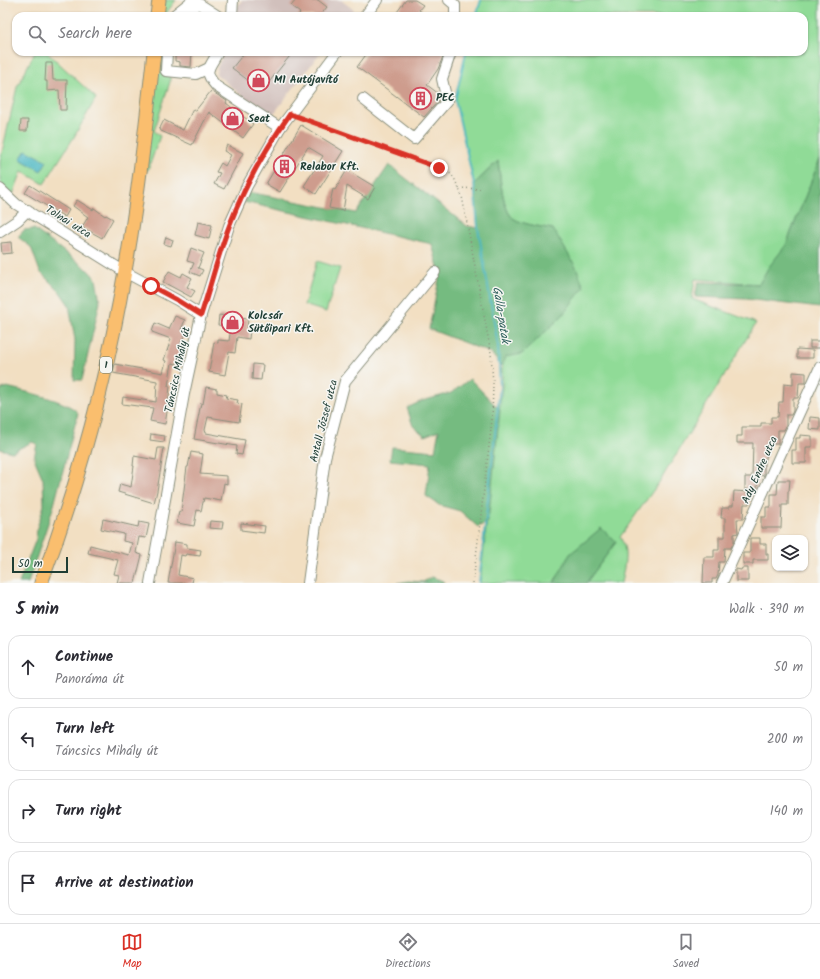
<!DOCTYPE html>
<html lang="en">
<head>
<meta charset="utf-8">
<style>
  :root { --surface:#fff; --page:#f7f7f7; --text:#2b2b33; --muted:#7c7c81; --line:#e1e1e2; --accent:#d93025 }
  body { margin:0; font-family:Kalam,sans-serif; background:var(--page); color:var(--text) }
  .controls { position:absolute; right:12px; bottom:12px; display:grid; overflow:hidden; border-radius:8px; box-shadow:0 1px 3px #0004 }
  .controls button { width:36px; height:36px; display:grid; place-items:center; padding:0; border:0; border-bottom:1px solid var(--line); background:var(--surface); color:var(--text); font:20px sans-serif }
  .scale { position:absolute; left:12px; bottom:10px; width:56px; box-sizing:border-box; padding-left:4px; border:2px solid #1f3d34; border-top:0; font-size:11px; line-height:14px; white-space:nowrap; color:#1f3d34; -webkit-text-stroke:3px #f6f6f2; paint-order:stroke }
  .stop { position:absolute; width:12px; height:12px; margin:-9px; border:3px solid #d93025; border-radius:50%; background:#fff }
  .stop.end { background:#d93025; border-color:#fff; box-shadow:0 1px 4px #0008 }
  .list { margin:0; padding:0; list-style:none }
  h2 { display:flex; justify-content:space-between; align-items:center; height:52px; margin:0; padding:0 16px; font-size:17px }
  h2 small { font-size:13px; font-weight:400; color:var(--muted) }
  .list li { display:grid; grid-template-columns:26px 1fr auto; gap:12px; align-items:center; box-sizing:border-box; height:64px; margin:0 8px 8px; padding:0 8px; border:1px solid var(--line); border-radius:12px }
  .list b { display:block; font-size:15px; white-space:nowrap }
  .list p { margin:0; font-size:13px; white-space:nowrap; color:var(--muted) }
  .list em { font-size:13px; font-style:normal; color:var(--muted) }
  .icon { flex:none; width:22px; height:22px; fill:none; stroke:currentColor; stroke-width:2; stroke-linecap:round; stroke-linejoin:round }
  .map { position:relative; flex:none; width:820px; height:583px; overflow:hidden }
  .search { position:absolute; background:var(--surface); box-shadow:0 1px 3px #0004; left:12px; right:12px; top:12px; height:44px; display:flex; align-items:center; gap:10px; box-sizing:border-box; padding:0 14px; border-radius:12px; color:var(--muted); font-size:15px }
  .sheet { height:340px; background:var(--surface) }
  nav { display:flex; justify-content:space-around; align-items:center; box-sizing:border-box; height:56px; border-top:1px solid var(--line); background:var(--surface); font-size:11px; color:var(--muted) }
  nav a { display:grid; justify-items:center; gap:2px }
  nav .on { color:var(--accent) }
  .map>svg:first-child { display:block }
</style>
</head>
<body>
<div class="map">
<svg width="820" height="583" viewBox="0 0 820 583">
  <rect width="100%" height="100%" fill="#f6f6f2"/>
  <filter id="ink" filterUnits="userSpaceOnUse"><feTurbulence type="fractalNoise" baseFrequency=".025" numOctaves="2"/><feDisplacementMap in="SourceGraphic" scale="8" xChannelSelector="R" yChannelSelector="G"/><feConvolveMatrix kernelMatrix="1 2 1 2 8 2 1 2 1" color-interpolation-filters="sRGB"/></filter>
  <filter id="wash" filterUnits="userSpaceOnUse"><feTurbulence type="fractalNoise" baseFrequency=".012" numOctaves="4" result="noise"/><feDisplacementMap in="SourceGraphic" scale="16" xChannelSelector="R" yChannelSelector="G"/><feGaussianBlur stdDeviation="0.9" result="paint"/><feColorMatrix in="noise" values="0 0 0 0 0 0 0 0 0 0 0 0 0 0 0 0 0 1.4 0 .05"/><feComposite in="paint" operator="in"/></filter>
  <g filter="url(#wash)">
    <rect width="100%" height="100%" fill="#f2dfc2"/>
    <!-- industrial -->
    <g fill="#d1c0bc">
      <path d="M242 0H341L354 10 350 16H236L237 7Z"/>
      <path d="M224 52H321L272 116 259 105 252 104 216 74 217 68Z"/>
    </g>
    <!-- green -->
    <g fill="#90db97" stroke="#588c66">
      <path d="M162 0H176L167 12V16H160Z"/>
      <path d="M481 0H820V159L786 245 759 284 695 279 692 299 756 323 660 481 620 537C629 551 624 567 621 583H586L616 542 556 578 554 583H480L502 386V367L553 229C543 227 517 224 511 216 502 206 500 174 498 161L474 184 455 100 466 52H804V16H476Z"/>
      <path d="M35 52H47L96 98 74 137 44 184 22 171 12 197 0 182V161L17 87Z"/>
      <path d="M156 52H164L162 74 170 76V82L154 131 160 136 148 170 143 169Z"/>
      <path d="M317 261 340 268 326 312 304 305Z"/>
    </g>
    <!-- forest -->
    <g fill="#74bb80" stroke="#4a7c5a">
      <path d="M820 159V308L746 299 695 297 698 282 759 284 768 268 786 245Z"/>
      <path d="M498 161C500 174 502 206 511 216 517 224 543 227 553 229L576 267 584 287 561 317 522 354 505 357 502 367 491 353 429 329 440 274 432 244 244 202 248 192 356 213 389 165 467 226 478 228 474 184Z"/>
      <path d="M34 229 87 269 96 279 100 302 82 380H74L75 340 69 305 60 292 40 272 31 247 18 237 24 230Z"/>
      <path d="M470 379 500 410 488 522 478 527 460 511 439 505 426 496 430 464 390 460 392 447 435 451 439 430 425 436 413 426 407 408 422 401 451 393Z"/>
      <path d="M7 387C22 391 70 401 78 413L54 505 28 583H19L36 539 37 528 44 505 43 479 34 458 37 444 32 442 12 452 0 449V390Z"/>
      <path d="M601 528 616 542 586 583H554L570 554Z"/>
      <path d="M432 577 443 581 444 583H397L408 581 423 582Z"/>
    </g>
    <!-- water -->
    <path fill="#48b7c2" stroke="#347a7b" d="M26 150 47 161 41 171 20 159Z"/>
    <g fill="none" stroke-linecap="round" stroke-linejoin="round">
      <!-- stream -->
      <g stroke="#48b7c2" stroke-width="2">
        <path d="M476 16 481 0"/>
        <path d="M466 52 455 100 474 184 478 228 498 345 500 387 479 583"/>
      </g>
    </g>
    <g id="blocks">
      <!-- building -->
      <g fill="#ce9c8d">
        <path d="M296 0H318L327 7 320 16H297L300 13 291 6Z"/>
        <path d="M406 0H415L423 5 419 10 427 16H394Z"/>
        <path d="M175 52H192L191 67 180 66V62L175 61Z"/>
        <path d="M245 52H293L262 91 232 68Z"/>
        <path d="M368 52H441L444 54 438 69 427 85 439 94 440 99 424 117 357 67Z"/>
        <path d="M46 63H52L53 80H67L66 110H60L59 90 47 91V81H45Z"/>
        <path d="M211 91 227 101 226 103 253 124 243 138 209 112 192 145 159 130 164 120 183 130 193 109 196 110Z"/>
        <path d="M21 120H28L27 131H20Z"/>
        <path d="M301 125 343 151 316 194 304 186 323 156 308 147 280 192 266 184Z"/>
        <path d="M227 145 243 153 224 189 214 184 220 173 216 172 221 163 225 166 231 155 224 151Z"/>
        <path d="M347 170 375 187 368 199 347 186 343 211 329 208 333 189 335 190Z"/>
        <path d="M30 185 69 210 65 217 25 193Z"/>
        <path d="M77 200 93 210 94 208 105 216 106 215 113 219 102 238 82 227 88 217 73 206Z"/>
        <path d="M198 222 212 225 209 239 195 235Z"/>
        <path d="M166 237 173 240 171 246 164 244Z"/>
        <path d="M11 242 12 253 2 254 1 243Z"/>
        <path d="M191 248 204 253 198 268 203 270 200 276 190 272 194 263 187 261Z"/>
        <path d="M169 271 181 277 183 273 192 278 187 287 195 291 191 297 163 282Z"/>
        <path d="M219 315 248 319 247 329 250 330 249 339 237 337 235 353 229 352 225 375 209 372 214 342 218 343V340L229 341 231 327 218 325Z"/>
        <path d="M175 316 185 320 181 330 186 332 180 345 183 346 177 364 172 363 168 386H170L168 406 165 424 150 421 153 408 122 404 123 397 156 402 157 381 113 373 115 364 163 373 166 361 164 360 171 339 152 332 155 323 169 329Z"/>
        <rect x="810" y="341" width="10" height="7"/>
        <path d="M797 349 813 350V358H797Z"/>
        <path d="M253 364 263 365 261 380 252 379Z"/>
        <path d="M793 372 806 373V383H799L798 398H793V411L791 415H786V426L784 430H778V444H767L766 459H764V476L758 475 757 490 745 489V477H752L753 443H737V436H742V427H761V423H771V417H778L779 402H783L784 384 793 385Z"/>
        <path d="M206 387 217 389V393L227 395 226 398 238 400 237 403 242 404 239 422 208 417 205 430 206 433 245 440 242 455 236 454 237 446 194 439 201 403 203 404Z"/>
        <path d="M810 417 820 418V430L809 429Z"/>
        <path d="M151 434 165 436 164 442 150 440Z"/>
        <path d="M800 435 812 436V447H806V463H792V450H796V438H800Z"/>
        <path d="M158 448H164L157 491 154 503 118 492 120 484 131 487 134 466H133L134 456 156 460Z"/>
        <path d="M191 452 203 454 200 474 227 476V484L224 483 221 501 204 498 201 511 197 510 194 526 177 523 179 511 181 512 187 467H188Z"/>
        <path d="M778 480H790L789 491H788V505H782L781 528H761V517H766V507H771V494H777Z"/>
        <path d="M734 491 750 492 749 504H744L743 519H737L738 533 734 534V542L731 548H725L724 562H719L718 575 716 579H712V583H703L704 557H714V550H719V537H725V518H721L722 508H729V506H733Z"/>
        <path d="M103 519 138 527 139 522 149 524 146 538 139 537 136 553 142 555 135 583H117L119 575 114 574 118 560 88 553 90 545 129 555 132 543 123 541 124 534 101 529Z"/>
        <path d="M210 521 223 522 222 529 209 528Z"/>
        <path d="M241 523 265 526 264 533 241 530Z"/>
        <path d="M750 538H760V544H766V554H768V560H753V564H743V553H750Z"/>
        <path d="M175 542 187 544V548L201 550 200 556 186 554 185 556 181 555 178 575 193 578 192 583H168Z"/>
        <path d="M742 568H748V581H736V569L741 570Z"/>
      </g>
    </g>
  </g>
  <g filter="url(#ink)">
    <use href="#blocks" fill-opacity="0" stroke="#888e7b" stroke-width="1"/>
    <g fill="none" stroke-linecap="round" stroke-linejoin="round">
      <defs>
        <g id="minor">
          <path d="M193 0 194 16"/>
          <path d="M449 0 455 5V16"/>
          <path d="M173 16 193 0 218 16"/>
          <path d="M232 16 233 0"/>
          <path d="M365 16 377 0"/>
          <path d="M167 52 166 71 196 74 209 68"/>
          <path d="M218 52C210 68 202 70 216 86L280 128"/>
          <path d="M363 99 414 139 447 101 442 79 451 52"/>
          <path d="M0 189 16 204 125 272 177 300 201 315"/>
          <path d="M0 232 18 220 28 210"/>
          <path d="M150 583 184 394 201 315 229 226 247 186 280 128 337 52"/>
          <path d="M308 583 325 458 345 381 435 272"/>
          <path d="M722 583 820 367"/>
        </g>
        <g id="major">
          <path d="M157 16 159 0"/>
          <path d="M41 583C79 482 107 377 125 271 138 198 146 125 154 52"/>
        </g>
      </defs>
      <!-- minor casing -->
      <use href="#minor" stroke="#888e7b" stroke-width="12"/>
      <!-- major casing -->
      <use href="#major" stroke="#888e7b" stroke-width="15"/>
      <!-- path -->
      <g stroke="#888e7b" stroke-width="1.5" stroke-dasharray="1 3" stroke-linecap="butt">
        <path d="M300 117 444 170 451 174 455 180 462 196 491 353 493 384 492 420 473 583"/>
        <path d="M459 188 482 189"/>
      </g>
      <!-- minor -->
      <use href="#minor" stroke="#fff" stroke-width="10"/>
      <!-- major -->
      <use href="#major" stroke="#fabe6e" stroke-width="13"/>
    </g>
  </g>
  <g fill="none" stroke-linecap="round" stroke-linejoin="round" filter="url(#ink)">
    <!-- route -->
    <path stroke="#d93025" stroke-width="5" d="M151 286 177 300 201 315C211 285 218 254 230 224 245 185 266 148 290 114L439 168"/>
  </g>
  <!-- icons -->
  <defs>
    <symbol id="shop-ring" viewBox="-11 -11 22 22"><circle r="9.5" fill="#f6f6f2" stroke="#d1495b" stroke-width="1.5"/><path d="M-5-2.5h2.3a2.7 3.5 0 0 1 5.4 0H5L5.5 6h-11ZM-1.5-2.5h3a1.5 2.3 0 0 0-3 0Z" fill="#d1495b"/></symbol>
    <symbol id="building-ring" viewBox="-11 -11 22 22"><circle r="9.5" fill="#f6f6f2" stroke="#d1495b" stroke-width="1.5"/><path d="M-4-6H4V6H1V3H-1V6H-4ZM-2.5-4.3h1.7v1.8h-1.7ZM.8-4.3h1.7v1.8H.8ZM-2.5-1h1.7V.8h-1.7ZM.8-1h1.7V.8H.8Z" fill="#d1495b"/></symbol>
  </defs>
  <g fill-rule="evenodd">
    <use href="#shop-ring" x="246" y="68" width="25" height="25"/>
    <use href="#building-ring" x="408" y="86" width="25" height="25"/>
    <use href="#shop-ring" x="220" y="106" width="25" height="25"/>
    <use href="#building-ring" x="272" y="154" width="25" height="25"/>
    <use href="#shop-ring" x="220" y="310" width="25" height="25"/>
  </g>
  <g text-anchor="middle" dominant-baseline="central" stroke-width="3" stroke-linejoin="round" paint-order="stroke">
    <!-- shield labels -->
    <rect fill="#f6f6f2" stroke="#60746d" stroke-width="1" x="100" y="357" width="12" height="16" rx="3"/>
    <g font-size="10" font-weight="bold" fill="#1f3d34">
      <text x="106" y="365">1</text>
    </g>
    <!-- poi labels -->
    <g font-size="11" font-weight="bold" fill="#1f3d34" stroke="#f6f6f2" text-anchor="start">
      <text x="274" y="80">M1 Autójavító</text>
      <text x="436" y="98">PEC</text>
      <text x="248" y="119">Seat</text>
      <text x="300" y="167">Relabor Kft.</text>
      <text x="248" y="316">Kolcsár<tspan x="248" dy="13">Sütőipari Kft.</tspan></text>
    </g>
    <!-- street labels -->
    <g font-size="11" fill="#1f3d34" stroke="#f6f6f2">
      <text transform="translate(68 222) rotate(32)">Tolnai utca</text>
      <text transform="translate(178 370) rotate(-78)">Táncsics Mihály út</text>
      <text transform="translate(324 421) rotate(-76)">Antall József utca</text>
      <text transform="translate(760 470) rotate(-66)">Ady Endre utca</text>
    </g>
    <!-- water labels -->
    <g font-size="12" font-style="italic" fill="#295c58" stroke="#f6f6f2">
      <text transform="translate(501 315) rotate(81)">Galla-patak</text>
    </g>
  </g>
</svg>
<div class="controls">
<button><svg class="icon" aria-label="layers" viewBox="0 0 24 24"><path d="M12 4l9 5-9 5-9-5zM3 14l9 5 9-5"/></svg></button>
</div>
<div class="scale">50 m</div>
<div class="stop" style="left:151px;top:286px"></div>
<div class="stop end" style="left:439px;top:168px"></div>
<div class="search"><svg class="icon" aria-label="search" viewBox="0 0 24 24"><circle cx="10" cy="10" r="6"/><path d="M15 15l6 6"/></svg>Search here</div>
</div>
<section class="sheet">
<h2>5 min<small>Walk · 390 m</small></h2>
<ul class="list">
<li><svg class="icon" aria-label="ahead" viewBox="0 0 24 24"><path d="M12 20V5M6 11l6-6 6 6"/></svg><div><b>Continue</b><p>Panoráma út</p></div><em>50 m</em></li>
<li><svg class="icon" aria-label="left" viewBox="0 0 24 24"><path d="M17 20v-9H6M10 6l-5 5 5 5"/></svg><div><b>Turn left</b><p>Táncsics Mihály út</p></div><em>200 m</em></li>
<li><svg class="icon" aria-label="right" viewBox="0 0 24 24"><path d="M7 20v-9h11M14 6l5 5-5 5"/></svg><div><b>Turn right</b></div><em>140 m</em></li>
<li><svg class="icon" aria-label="arrive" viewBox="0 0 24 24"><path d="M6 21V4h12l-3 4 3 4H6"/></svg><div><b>Arrive at destination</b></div></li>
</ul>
</section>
<nav>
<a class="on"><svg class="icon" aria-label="map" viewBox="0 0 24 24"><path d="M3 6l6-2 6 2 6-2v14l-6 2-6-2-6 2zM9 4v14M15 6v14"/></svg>Map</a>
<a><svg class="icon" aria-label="directions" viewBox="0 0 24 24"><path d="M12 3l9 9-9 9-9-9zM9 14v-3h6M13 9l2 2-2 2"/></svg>Directions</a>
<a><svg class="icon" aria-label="saved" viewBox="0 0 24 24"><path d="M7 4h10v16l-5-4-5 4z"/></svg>Saved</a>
</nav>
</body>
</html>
